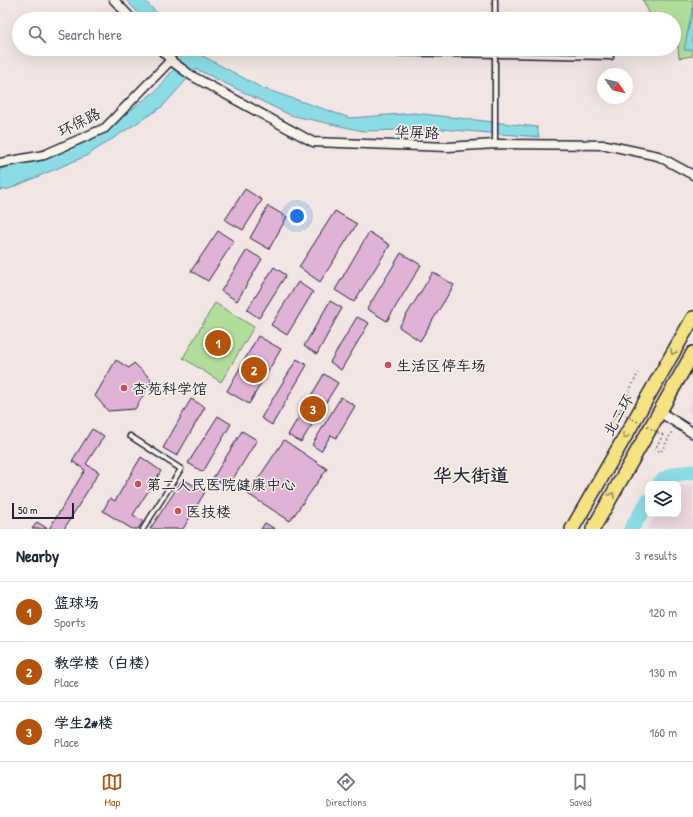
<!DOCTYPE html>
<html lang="en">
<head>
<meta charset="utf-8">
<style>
  :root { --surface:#fff; --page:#f6f6f7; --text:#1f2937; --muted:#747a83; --line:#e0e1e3; --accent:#b45309 }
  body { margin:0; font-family:"Patrick Hand","LXGW WenKai TC",sans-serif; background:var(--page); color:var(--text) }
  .controls { position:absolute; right:12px; bottom:12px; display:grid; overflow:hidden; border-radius:8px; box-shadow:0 4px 16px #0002 }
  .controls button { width:36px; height:36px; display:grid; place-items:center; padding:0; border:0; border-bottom:1px solid var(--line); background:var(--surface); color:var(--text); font:20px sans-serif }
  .compass { position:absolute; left:597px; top:68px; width:36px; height:36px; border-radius:50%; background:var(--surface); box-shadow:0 4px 16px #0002; rotate:124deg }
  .scale { position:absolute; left:12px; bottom:10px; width:62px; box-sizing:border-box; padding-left:4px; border:2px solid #22223b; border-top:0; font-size:11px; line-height:14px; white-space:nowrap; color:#22223b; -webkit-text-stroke:3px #f7f3e8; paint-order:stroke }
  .you { position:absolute; left:297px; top:216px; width:14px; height:14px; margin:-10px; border:3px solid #fff; border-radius:50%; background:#1a73e8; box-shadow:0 0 0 6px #1a73e833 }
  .badge { display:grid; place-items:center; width:26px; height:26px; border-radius:50%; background:var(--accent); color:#fff; font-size:13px; font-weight:700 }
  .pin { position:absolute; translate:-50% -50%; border:2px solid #fff; box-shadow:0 1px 4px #0006 }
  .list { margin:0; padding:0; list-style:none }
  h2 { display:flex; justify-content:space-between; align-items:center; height:52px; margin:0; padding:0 16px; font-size:17px }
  h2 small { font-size:13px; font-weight:400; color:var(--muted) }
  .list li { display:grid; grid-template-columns:26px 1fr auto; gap:12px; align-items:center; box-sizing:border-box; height:60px; padding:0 16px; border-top:1px solid var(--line) }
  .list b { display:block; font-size:15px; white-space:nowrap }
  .list p { margin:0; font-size:13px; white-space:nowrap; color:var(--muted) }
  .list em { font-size:13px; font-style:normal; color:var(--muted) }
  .icon { flex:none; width:22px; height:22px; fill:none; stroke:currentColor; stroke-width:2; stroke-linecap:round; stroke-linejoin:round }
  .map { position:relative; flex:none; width:693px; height:529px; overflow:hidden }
  .search { position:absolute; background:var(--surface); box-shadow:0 4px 16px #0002; left:12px; right:12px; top:12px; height:44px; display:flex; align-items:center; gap:10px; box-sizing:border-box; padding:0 14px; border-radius:22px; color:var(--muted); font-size:15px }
  .sheet { height:232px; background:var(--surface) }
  nav { display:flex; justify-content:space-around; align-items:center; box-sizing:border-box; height:56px; border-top:1px solid var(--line); background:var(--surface); font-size:11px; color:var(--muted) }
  nav a { display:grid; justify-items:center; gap:2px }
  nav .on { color:var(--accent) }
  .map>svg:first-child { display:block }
</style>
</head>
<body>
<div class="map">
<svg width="693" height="529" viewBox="0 0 693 529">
  <rect width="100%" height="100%" fill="#f2e6e4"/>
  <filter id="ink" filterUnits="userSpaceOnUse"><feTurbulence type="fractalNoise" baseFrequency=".025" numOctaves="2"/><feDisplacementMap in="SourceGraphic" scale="8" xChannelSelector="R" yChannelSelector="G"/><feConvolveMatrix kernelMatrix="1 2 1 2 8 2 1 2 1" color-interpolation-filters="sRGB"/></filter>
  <g filter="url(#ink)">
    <!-- built -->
    <g fill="#ecd6e0">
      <path d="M693 397V416L688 411V408Z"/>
      <path d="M678 486H693V529H648L655 514H678Z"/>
    </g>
    <!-- green -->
    <g fill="#b2de9c" stroke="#6a806c">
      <path d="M643 0H693V56L679 58 676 25 674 24V19H652Z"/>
      <path d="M215 303 254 327 221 382 183 358Z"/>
    </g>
    <!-- water -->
    <g fill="#8bdce5" stroke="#6192a1">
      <path d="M126 0H144L163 19H144Z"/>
      <path d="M693 6V50H684Z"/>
      <path d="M171 49H194L201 55 262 88 350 118 414 113 537 127 539 137 441 129 363 131 290 115 196 69 163 106 86 156 9 189 0 190V169L54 155 95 137 157 90 181 60Z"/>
    </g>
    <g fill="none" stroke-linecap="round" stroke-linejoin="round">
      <!-- river -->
      <g stroke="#8bdce5" stroke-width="15">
        <path d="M659 484C669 473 680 473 693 472"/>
        <path d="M631 529 648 501"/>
      </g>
    </g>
    <!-- building -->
    <g fill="#dfb2d6" stroke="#22223b">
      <path d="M245 189 262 200 243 230 225 220Z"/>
      <path d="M268 206 287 217 269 249 250 238Z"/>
      <path d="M335 211 357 224 320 282 299 267Z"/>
      <path d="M218 231 234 241 208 281 191 271Z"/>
      <path d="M369 232 390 245 354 302 335 290Z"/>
      <path d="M247 250 262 259 237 301 221 291Z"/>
      <path d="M401 253 421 265 387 321 367 309Z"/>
      <path d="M274 267 286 275 259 318 247 310Z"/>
      <path d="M433 272 454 285 420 341 399 327Z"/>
      <path d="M298 282 313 292 287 335 271 325Z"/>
      <path d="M330 301 342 308 317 354 304 346Z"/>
      <path d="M357 317 369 323 341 370 330 362Z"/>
      <path d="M258 336 281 349 249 404 227 391Z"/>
      <path d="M297 359 307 365 272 425 261 418Z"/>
      <path d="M116 360 129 368 134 363 152 380 135 409 108 411 95 396Z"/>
      <path d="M324 374 338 383 301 442 288 435Z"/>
      <path d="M341 397 355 406 336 438 331 435 321 451 312 445Z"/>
      <path d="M191 399 205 407 177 456 163 448Z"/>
      <path d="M218 416 231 424 203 472 188 463Z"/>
      <path d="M92 429 104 436 86 464 99 472 64 529H49L85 470 72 461Z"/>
      <path d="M242 431 257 440 228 487 213 478Z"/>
      <path d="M284 440 327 469 290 521 248 494Z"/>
      <path d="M141 457 161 471 133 515 143 521 138 529H132L103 511 110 498 115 501Z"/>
      <path d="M183 479 205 492 183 529H150Z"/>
      <path d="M37 522 48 529H32Z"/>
      <path d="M265 523 275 529H261Z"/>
    </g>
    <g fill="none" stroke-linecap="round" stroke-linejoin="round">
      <defs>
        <g id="service">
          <path d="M495 0V19"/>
          <path d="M387 53 611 57"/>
          <path d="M495 144V49"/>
          <path d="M130 436 181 469 143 529"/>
        </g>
        <g id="minor">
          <path d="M114 0 132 19"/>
          <path d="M160 49 174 63 192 76 313 142 448 147 495 144 606 145 658 156 693 175"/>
          <path d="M0 163 44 155 105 128 171 60"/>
        </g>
        <path id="tertiary" d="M660 412 693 433"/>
        <g id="trunk">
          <path d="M572 529 693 318"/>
          <path d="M593 529 693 353"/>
        </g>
      </defs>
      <!-- service casing -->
      <use href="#service" stroke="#22223b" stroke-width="7"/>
      <!-- minor casing -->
      <use href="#minor" stroke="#22223b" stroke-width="11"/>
      <!-- tertiary casing -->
      <use href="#tertiary" stroke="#22223b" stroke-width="12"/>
      <!-- trunk casing -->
      <use href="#trunk" stroke="#22223b" stroke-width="16"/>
      <!-- path -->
      <g stroke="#22223b" stroke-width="1.5" stroke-dasharray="1 3" stroke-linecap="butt">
        <path d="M607 429 619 412 638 373"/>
        <path d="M663 435 655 449 661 452 673 430"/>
      </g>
      <!-- service -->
      <use href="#service" stroke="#f7f3e8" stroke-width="4"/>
      <!-- minor -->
      <use href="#minor" stroke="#f7f3e8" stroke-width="8"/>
      <!-- tertiary -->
      <use href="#tertiary" stroke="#f7f3e8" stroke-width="9"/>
      <!-- trunk -->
      <use href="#trunk" stroke="#f5e381" stroke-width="13"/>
      <!-- path-bridge -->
      <path stroke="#22223b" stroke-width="1.5" stroke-dasharray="1 3" stroke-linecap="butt" d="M619 412 663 435"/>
    </g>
    <!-- one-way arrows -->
    <defs><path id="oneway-chevron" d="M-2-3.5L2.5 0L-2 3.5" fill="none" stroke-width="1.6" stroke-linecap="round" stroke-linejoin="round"/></defs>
    <g stroke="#968c62">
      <use href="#oneway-chevron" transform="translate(673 352) rotate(120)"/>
      <use href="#oneway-chevron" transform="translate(625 436) rotate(120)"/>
      <use href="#oneway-chevron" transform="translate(612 495) rotate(-60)"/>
    </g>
  </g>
  <!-- markers -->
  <g fill="#d1495b" stroke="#f7f3e8" stroke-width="1.5">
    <circle cx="388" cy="365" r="4"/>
    <circle cx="124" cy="388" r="4"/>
    <circle cx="138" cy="484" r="4"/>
    <circle cx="178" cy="511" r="4"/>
  </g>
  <g text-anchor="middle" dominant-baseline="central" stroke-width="3" stroke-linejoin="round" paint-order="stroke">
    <!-- street labels -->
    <g font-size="15" fill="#22223b" stroke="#f7f3e8">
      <text transform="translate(79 122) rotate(-27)">环保路</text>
      <text transform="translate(417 132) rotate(2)">华屏路</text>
      <text transform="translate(618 415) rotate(-60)">北二环</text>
    </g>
    <!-- poi labels -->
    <g font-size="15" fill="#22223b" stroke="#f7f3e8" text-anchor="start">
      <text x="396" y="365">生活区停车场</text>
      <text x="132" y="388">杏苑科学馆</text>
      <text x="146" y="484">第二人民医院健康中心</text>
      <text x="186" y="511">医技楼</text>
    </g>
    <!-- district labels -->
    <g font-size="19" font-weight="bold" fill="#22223b" stroke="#f7f3e8">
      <text x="471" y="475">华大街道</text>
    </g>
  </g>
</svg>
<div class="controls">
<button><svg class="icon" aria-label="layers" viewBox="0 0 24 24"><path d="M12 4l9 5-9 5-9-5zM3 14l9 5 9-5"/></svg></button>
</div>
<svg class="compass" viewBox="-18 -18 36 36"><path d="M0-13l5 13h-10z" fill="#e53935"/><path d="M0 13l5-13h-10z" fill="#747a83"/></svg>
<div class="scale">50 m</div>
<div class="you"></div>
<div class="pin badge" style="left:218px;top:343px">1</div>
<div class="pin badge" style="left:254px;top:370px">2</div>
<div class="pin badge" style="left:313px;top:409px">3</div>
<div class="search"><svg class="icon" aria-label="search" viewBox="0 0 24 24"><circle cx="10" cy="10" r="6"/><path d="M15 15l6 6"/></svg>Search here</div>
</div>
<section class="sheet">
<h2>Nearby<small>3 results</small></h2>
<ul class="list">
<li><span class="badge">1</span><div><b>篮球场</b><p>Sports</p></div><em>120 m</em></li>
<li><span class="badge">2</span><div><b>教学楼（白楼）</b><p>Place</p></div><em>130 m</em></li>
<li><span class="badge">3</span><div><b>学生2#楼</b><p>Place</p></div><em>160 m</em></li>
</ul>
</section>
<nav>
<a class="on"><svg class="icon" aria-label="map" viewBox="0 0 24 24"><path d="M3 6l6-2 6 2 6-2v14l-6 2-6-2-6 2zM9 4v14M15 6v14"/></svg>Map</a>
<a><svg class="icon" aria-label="directions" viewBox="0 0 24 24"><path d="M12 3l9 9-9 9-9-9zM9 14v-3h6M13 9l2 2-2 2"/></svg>Directions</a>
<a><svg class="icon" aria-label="saved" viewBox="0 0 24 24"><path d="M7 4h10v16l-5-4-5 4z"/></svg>Saved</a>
</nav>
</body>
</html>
